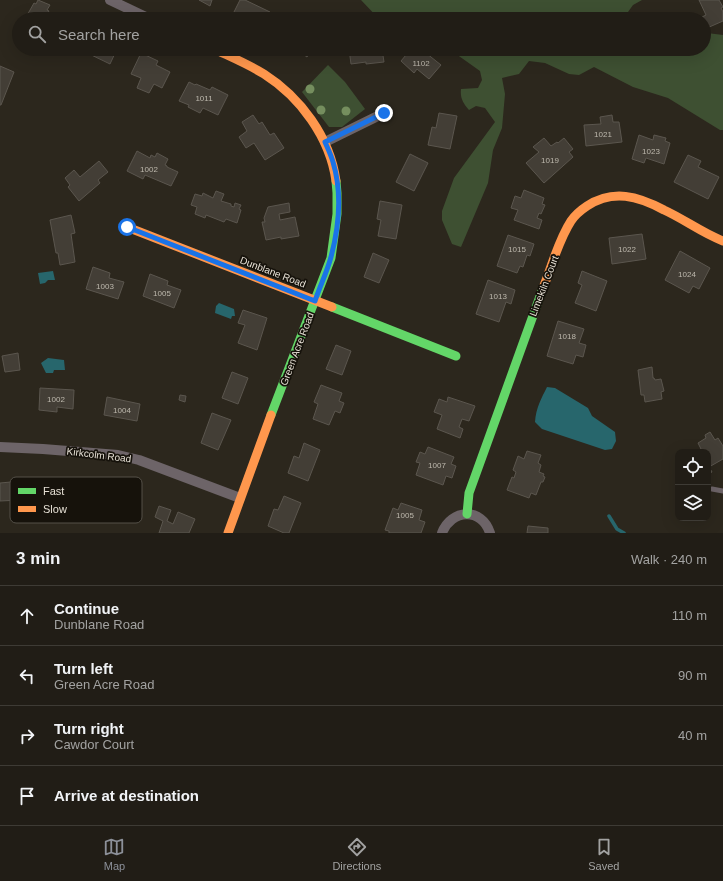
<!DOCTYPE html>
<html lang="en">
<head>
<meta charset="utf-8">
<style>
  :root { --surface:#211d16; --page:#2d2a23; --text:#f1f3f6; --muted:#a2a2a1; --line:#3e3b35; --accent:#8c9099 }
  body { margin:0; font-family:Arial,sans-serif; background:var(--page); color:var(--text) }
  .controls { position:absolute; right:12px; bottom:12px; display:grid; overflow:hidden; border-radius:8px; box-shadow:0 4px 16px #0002 }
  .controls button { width:36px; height:36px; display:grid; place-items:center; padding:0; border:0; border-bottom:1px solid var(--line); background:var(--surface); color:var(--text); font:20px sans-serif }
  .stop { position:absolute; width:12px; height:12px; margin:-9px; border:3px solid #1a73e8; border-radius:50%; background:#fff }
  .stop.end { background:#1a73e8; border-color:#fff; box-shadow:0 1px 4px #0008 }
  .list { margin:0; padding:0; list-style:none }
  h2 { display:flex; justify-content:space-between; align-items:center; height:52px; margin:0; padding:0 16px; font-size:17px }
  h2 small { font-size:13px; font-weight:400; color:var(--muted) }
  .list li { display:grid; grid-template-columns:26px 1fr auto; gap:12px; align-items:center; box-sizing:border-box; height:60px; padding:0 16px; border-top:1px solid var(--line) }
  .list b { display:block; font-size:15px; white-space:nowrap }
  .list p { margin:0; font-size:13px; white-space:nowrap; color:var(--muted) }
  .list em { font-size:13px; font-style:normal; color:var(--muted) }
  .icon { flex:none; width:22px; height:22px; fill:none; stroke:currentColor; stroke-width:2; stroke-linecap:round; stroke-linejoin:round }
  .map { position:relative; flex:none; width:723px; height:533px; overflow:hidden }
  .search { position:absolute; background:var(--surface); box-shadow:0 4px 16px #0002; left:12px; right:12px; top:12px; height:44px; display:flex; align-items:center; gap:10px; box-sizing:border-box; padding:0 14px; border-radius:22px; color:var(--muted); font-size:15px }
  .sheet { height:292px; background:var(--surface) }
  nav { display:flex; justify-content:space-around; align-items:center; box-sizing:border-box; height:56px; border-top:1px solid var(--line); background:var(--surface); font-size:11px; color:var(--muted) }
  nav a { display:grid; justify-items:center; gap:2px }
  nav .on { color:var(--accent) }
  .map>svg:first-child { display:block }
</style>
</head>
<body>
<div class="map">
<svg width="723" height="533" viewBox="0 0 723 533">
  <rect width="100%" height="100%" fill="#2c271d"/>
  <!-- green -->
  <g fill="#3e5032">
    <path d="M361 0H642L633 5 623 19H379Z"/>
    <path d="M707 33 723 35V130H720L668 98 633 87 594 67 579 75 569 74 545 63 529 61 519 74 502 78 505 94 502 128 493 150 488 183 461 247 452 244 442 220V211L454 178 495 122 485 108 476 106 469 110C463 103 460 98 461 89L478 88 482 80 480 71 449 49H704V35Z"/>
    <path d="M328 65 345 82 365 109 342 127H329L302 92Z"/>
  </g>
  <!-- water -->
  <g fill="#27666c">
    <path d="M53 271 55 280H48L45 283 40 284 38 273Z"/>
    <path d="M219 303 234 309 235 316H232L231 319 215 313 216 306Z"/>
    <path d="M48 358 64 360 65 370H54L53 373H46L41 363Z"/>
    <path d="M547 387 555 388 588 408 592 416 615 432 616 441 612 449 605 450 542 429 535 422C536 408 541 399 547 387Z"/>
  </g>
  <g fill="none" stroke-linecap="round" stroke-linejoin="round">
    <!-- stream -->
    <path stroke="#27666c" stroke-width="3.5" d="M609 516 617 529 624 533"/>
  </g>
  <!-- building -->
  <g fill="#433e36" stroke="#5b564e">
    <path d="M38 0 50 5 47 10 49 11 44 19H25L34 3 36 4Z"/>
    <path d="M199 0H212L210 6Z"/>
    <path d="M240 0H245L270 12 267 19H243L233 14Z"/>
    <path d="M699 0H719L723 7 721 8 723 12V21L707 28 702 17 706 15Z"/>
    <path d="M19 25V36L14 34Z"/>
    <path d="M79 49H117L110 64Z"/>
    <path d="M296 49H312L307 57Z"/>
    <path d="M349 49H382L384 62 366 64V62L351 64Z"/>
    <path d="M411 49H421L441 65 429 79 417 69 414 73 401 61Z"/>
    <path d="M141 53 158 61 156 65 170 72 162 88 154 84 149 93 137 88 141 78 131 74Z"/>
    <path d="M0 66 14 72 1 105H0Z"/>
    <path d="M189 82 195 85 196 84 210 90 212 87 228 95 218 115 203 108 200 113 188 107 189 105 179 101Z"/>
    <path d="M439 113 457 116 450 149 428 145 432 127 436 128Z"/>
    <path d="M253 115 259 124 262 122 270 135 274 133 284 148 265 160 254 143 246 148 239 137 247 131 242 122Z"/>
    <path d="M612 115 613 122H619L622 142 586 146 584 125 601 124 600 117Z"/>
    <path d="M639 135 653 140 654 135 666 138 665 141 670 143 664 164 646 158 644 163 632 159Z"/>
    <path d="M544 138 551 146 557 142 558 143 564 138 573 149 569 152 573 157 544 183 526 163 539 152 533 147Z"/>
    <path d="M137 151 150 158 151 155 155 157 157 153 168 159 165 165 167 166V167L178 172 171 186 145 175 143 179 127 171Z"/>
    <path d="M410 154 428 163 414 191 396 182Z"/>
    <path d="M688 155 701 161 698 167 719 177 708 199 674 182Z"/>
    <path d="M99 161 108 172 98 180 100 183 79 201 68 187 70 185 65 178 74 170 80 177Z"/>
    <path d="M524 190 544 198 542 204 545 205 541 214 539 213 537 218 542 220 539 229 514 220 518 210 511 208 515 196 521 198Z"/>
    <path d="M216 191 224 194 221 201 231 204V206L234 207 235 203 241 205 239 209 241 210 237 223 226 219 224 222 206 215 205 218 195 214 197 207 191 205 195 194 202 196 203 193 213 198Z"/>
    <path d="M380 201 402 205 396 239 378 236 381 220 377 219Z"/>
    <path d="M289 203 290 212 279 214 280 220 295 217 299 236 281 239V237L266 240 262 222H265L264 218 268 207Z"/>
    <path d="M71 215 75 233 71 234 75 262 60 265 58 253H56L50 220Z"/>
    <path d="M642 234 646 259 612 264 609 238Z"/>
    <path d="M508 235 534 244 530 256 527 255 523 267 520 266 517 273 497 266Z"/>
    <path d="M680 251 710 268 699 289 693 286 689 293 665 280Z"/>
    <path d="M373 253 389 260 379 283 364 277Z"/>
    <path d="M93 267 110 273 109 278 124 282 118 299 86 289Z"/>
    <path d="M582 271 607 281 596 311 575 303 582 285 578 283Z"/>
    <path d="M150 274 168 281 167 285 181 290 174 308 143 296Z"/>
    <path d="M488 280 515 290 511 304 506 302 499 322 476 314Z"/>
    <path d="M243 310 267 318 257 350 238 343 245 325 238 323Z"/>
    <path d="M558 321 584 329 579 343 586 345 583 357 576 355 573 364 547 356Z"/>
    <path d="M336 345 351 351 342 375 326 369Z"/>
    <path d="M18 353 20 370 5 372 2 356Z"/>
    <path d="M652 367 653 378H654L655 380 661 379 664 391 661 392 662 399 645 402 644 395H641L638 370Z"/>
    <path d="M232 372 248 378 238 404 222 398Z"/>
    <path d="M321 385 342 393 339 401 344 403 340 413 335 411 329 425 313 419 318 404 314 402Z"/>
    <path d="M40 388 74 390 73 409 57 407V412L39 410Z"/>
    <path d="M180 395 186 396 185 402 179 400Z"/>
    <path d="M107 397 140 404 137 421 104 415Z"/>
    <path d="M448 397 475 406 469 421 462 419 459 427 463 429 460 438 437 429 442 415 434 412 439 399 447 402Z"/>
    <path d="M212 413 231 420 218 450 201 443Z"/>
    <path d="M710 432 715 440 718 438 723 446V459L709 467 712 472 708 474V452H700L702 451 698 443 706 438 705 435Z"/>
    <path d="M304 443 320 450 308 481 288 473 294 456 299 458Z"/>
    <path d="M428 447 454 457 451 464 456 466 452 478 446 476 443 485 416 475 420 463 416 462 420 452 425 454Z"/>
    <path d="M527 451 541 455 538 463 541 465 539 472 544 474 543 476 545 477 543 482H541L536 495 531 493 529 498 507 490 512 477 514 478 516 472 513 470 518 456 524 459Z"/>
    <path d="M11 482H18L20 500 0 501V483Z"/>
    <path d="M284 496 301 503 289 533H284L268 526 274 509 278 510Z"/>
    <path d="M401 503 422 510 419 520 425 522 421 533H389V531L385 530 393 508 398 510Z"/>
    <path d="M159 506 171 510 167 521 173 524 178 512 195 519 189 533H159L163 521 155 517Z"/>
    <path d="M528 526 548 528V533H527Z"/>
  </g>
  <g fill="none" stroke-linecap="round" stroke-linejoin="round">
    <!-- lane -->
    <path stroke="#6d6468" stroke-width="5" d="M712 489 723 491"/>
    <!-- street -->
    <g stroke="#6d6468" stroke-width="10">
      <path d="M110 0 150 19"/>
      <path d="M325 142 384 113"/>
      <path d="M0 447 43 449 118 455 139 460 240 498"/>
      <path d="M442 533C451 509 482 507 490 533"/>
    </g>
    <!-- fast -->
    <g stroke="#63d668" stroke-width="9">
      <path d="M332 307 456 356"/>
      <path d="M271 415 331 258 337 214V193L336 181"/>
      <path d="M467 514 469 493 543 288"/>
    </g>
    <!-- slow -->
    <g stroke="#ff974d" stroke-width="9">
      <path d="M214 49C231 57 248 64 264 74 300 97 330 137 336 181"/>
      <path d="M127 227 332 307"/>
      <path d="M543 288C552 266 558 241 571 221 575 215 581 210 587 206 613 189 638 196 664 210 684 219 702 233 723 241"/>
      <path d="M228 533 271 415"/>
    </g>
  </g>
  <!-- trees -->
  <g fill="#758e5e">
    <circle cx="310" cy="89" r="4.5"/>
    <circle cx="321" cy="110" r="4.5"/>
    <circle cx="346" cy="111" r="4.5"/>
  </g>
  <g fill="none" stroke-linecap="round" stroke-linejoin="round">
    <!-- route -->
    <path stroke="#1a73e8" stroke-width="5" d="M127 227 315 301C320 286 327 272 331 257 339 227 342 192 333 162 331 155 328 149 325 142L384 113"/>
  </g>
  <g text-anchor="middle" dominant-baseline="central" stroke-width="3.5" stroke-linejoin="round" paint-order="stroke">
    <!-- number labels -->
    <g font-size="8" fill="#bdb8ad">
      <text x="421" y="63">1102</text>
      <text x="204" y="98">1011</text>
      <text x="603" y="134">1021</text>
      <text x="651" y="151">1023</text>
      <text x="550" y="160">1019</text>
      <text x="149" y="169">1002</text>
      <text x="517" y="249">1015</text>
      <text x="627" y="249">1022</text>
      <text x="687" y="274">1024</text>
      <text x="105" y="286">1003</text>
      <text x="162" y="293">1005</text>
      <text x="498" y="296">1013</text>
      <text x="567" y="336">1018</text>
      <text x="56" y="399">1002</text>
      <text x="122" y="410">1004</text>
      <text x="437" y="465">1007</text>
      <text x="405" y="515">1005</text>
    </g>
    <!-- street labels -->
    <g font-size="10" fill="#e6e0d5" stroke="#16120b">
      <text transform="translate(273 272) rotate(21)">Dunblane Road</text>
      <text transform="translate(544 286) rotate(-69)">Limekiln Court</text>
      <text transform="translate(297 349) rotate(-69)">Green Acre Road</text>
      <text transform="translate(99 455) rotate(7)">Kirkcolm Road</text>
    </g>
  </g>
  <!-- legend -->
  <rect x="10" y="477" width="132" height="46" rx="6" fill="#16120b" stroke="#545048" stroke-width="1"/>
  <rect x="18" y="488" width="18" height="6" fill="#63d668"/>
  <rect x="18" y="506" width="18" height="6" fill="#ff974d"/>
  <g font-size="11" fill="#e6e0d5">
    <text x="43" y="495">Fast</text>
    <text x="43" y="513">Slow</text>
  </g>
</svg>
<div class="controls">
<button><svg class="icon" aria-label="locate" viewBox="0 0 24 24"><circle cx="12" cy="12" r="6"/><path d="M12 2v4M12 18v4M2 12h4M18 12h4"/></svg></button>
<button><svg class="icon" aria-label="layers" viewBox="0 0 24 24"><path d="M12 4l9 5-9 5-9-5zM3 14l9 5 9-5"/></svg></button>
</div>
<div class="stop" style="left:127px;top:227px"></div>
<div class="stop end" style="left:384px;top:113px"></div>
<div class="search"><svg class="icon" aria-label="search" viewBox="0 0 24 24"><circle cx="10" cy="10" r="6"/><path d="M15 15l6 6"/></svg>Search here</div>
</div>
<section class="sheet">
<h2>3 min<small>Walk · 240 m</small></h2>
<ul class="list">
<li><svg class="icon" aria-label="ahead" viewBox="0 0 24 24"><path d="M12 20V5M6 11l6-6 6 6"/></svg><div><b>Continue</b><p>Dunblane Road</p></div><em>110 m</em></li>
<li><svg class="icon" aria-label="left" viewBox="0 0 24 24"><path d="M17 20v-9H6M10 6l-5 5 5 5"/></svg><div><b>Turn left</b><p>Green Acre Road</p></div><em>90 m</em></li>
<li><svg class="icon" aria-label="right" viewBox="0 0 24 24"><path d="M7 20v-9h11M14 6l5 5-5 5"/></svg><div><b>Turn right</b><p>Cawdor Court</p></div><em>40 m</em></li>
<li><svg class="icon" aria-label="arrive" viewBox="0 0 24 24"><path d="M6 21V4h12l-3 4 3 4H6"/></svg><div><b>Arrive at destination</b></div></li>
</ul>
</section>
<nav>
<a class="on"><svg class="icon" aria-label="map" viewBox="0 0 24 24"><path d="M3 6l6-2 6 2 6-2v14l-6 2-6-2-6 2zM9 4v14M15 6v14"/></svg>Map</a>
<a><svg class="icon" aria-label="directions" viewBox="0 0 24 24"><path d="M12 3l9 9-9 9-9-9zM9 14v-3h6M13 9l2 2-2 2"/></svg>Directions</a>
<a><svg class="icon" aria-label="saved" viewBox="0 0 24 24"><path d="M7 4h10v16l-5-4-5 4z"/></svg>Saved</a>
</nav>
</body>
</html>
